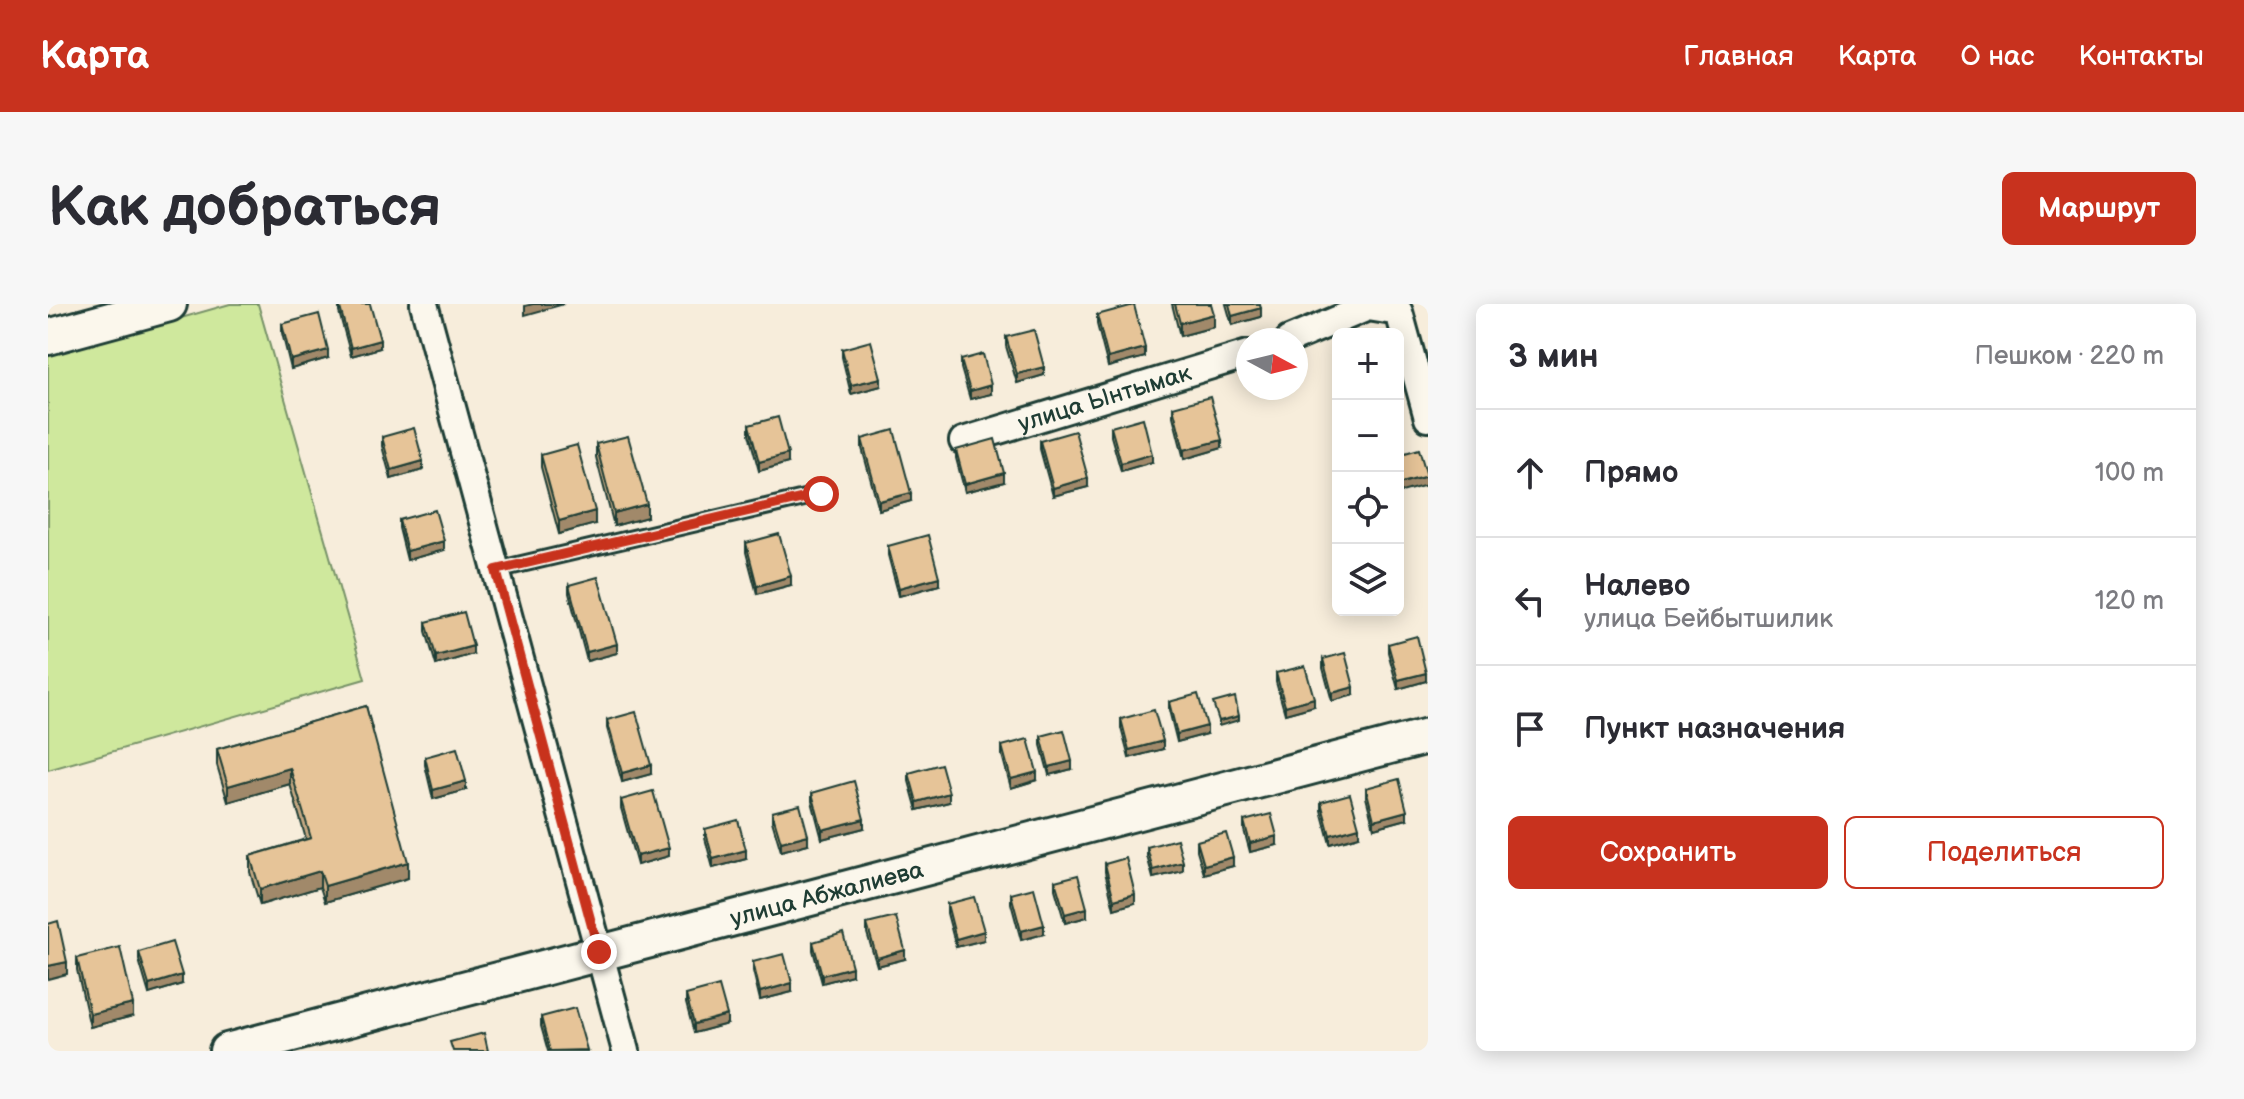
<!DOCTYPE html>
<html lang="ru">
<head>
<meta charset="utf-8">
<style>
	:root { --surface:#fff; --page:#f7f7f7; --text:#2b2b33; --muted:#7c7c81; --line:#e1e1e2; --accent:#c8321e }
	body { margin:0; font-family:"Balsamiq Sans",sans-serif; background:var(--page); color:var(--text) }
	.controls { position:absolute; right:24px; top:24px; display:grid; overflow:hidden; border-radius:12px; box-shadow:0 4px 20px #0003 }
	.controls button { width:72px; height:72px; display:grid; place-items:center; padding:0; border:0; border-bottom:2px solid var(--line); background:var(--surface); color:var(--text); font:40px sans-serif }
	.compass { position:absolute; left:1188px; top:24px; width:72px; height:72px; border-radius:50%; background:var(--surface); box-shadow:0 4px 20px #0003; rotate:97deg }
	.stop { position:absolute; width:24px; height:24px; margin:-18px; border:6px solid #c8321e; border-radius:50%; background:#fff }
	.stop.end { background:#c8321e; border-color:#fff; box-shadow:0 2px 8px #0008 }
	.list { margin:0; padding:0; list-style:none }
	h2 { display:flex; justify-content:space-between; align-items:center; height:104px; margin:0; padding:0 32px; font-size:34px }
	h2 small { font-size:26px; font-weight:400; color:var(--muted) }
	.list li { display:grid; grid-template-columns:52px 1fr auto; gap:24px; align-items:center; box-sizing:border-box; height:128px; padding:0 32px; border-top:2px solid var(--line) }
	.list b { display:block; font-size:30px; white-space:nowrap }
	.list p { margin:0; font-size:26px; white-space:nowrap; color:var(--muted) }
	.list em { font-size:26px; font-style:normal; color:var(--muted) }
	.actions { display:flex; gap:16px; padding:24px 32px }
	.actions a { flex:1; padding:18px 0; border:2px solid var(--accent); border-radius:12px; text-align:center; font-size:28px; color:var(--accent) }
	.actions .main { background:var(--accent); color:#fff }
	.icon { flex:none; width:44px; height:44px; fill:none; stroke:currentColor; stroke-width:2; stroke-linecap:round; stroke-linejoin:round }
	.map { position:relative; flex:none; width:1380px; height:747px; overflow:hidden; border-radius:12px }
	header { display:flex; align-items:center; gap:48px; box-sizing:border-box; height:112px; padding:0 40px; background:var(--accent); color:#fff }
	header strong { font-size:38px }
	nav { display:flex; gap:44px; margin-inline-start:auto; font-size:28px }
	.intro { display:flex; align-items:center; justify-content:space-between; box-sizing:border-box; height:192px; padding:0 48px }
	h1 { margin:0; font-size:56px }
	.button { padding:20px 36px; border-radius:12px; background:var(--accent); color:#fff; font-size:28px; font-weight:700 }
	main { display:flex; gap:48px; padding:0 48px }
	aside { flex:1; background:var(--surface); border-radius:12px; box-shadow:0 4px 20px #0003 }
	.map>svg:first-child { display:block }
	.green { fill:#cfe89d; stroke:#779268; stroke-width:2 }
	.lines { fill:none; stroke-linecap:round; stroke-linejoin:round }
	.service-casing { stroke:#1f3d34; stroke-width:20 }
	.minor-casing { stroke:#1f3d34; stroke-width:32 }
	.tertiary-casing { stroke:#1f3d34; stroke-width:40 }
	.service { stroke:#fbf7ec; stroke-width:14 }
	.minor { stroke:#fbf7ec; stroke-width:26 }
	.tertiary { stroke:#fbf7ec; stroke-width:34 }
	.wall { fill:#c6a983; stroke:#1f3d34; stroke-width:2 }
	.shaded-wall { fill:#a1896a; stroke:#1f3d34; stroke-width:2 }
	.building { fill:#e6c498; stroke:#1f3d34; stroke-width:2 }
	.route { stroke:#c8321e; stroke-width:10 }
	.labels { text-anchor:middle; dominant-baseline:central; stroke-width:7; stroke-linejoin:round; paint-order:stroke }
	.street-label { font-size:24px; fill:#1f3d34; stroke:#fbf7ec }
</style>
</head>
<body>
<header>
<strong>Карта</strong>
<nav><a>Главная</a><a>Карта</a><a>О нас</a><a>Контакты</a></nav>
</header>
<div class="intro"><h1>Как добраться</h1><a class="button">Маршрут</a></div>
<main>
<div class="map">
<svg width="1380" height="747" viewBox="0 0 1380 747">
	<rect width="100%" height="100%" fill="#f7eddb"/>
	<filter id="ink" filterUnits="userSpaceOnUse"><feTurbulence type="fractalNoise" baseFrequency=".0125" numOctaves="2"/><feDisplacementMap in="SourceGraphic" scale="16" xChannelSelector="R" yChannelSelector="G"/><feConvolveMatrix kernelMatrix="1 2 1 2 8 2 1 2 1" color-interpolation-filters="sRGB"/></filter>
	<g filter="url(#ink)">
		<path class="green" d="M 182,0 L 210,0 L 317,375 L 0,466 L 0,52 Z"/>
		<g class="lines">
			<defs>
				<path id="service" d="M 448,266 L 773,190"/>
				<g id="minor">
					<path d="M 376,0 L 578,747"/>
					<path d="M 1241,36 L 1320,3 L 1351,8 L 1380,114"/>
					<path id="s1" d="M 915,137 L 1200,50"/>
				</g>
				<g id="tertiary">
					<path d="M 0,33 L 121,0"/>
					<path id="s2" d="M 179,747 L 1380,432"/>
				</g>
			</defs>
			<use href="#service" class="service-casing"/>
			<use href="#minor" class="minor-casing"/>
			<use href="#tertiary" class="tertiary-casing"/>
			<use href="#service" class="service"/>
			<use href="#minor" class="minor"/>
			<use href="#tertiary" class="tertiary"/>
		</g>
		<g class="wall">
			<path d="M 291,0 L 332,44 L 303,52 L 291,8 Z"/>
			<path d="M 1124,0 L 1163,0 L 1166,23 L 1132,32 Z"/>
			<path d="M 1178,0 L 1212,0 L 1213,13 L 1184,21 Z"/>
			<path d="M 1049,11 L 1097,53 L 1060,63 L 1049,20 Z"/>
			<path d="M 234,20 L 280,54 L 243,65 L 234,29 Z"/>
			<path d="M 958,33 L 996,71 L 969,79 L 958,42 Z"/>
			<path d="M 794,45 L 833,82 L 803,90 L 794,53 Z"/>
			<path d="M 913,56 L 943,90 L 922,95 L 913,64 Z"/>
			<path d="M 1125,103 L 1174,144 L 1136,155 L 1125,112 Z"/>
			<path d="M 701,121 L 740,159 L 711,167 L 701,130 Z"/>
			<path d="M 1063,123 L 1104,158 L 1073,167 L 1063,132 Z"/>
			<path d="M 334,133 L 375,166 L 343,175 L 334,142 Z"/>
			<path d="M 814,135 L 863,197 L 831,206 L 814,144 Z"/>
			<path d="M 992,137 L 1040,183 L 1005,192 L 992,145 Z"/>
			<path d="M 548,140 L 599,213 L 566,222 L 548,153 Z"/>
			<path d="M 908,146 L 956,178 L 917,188 L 908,154 Z"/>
			<path d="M 493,151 L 547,220 L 511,230 L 493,163 Z"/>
			<path d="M 351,216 L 396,246 L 359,256 L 351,224 Z"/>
			<path d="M 698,239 L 743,281 L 709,290 L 698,248 Z"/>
			<path d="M 840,242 L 891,281 L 851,292 L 840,251 Z"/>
			<path d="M 521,281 L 569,349 L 539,357 L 521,289 Z"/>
			<path d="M 378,318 L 425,350 L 388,361 L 378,327 Z"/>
			<path d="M 1340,340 L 1378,377 L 1350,385 L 1340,348 Z"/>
			<path d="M 1275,355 L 1306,391 L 1284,397 L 1275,364 Z"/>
			<path d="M 1228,369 L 1266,402 L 1237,410 L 1228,378 Z"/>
			<path d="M 1121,398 L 1159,430 L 1129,438 L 1121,406 Z"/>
			<path d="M 318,402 L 360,574 L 277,598 L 272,583 L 212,601 L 202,568 L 202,552 L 258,535 L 242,480 L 180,498 L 169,461 L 169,445 Z"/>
			<path d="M 1073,415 L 1115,445 L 1081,454 L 1073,424 Z"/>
			<path d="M 559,416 L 603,470 L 574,478 L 559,424 Z"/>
			<path d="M 993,432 L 1024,465 L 1001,471 L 993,441 Z"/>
			<path d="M 954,442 L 989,476 L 963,484 L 954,451 Z"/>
			<path d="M 377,453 L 418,486 L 385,495 L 377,461 Z"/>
			<path d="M 861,469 L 901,498 L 869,506 L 861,477 Z"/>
			<path d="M 1318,484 L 1359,515 L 1326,524 L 1318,493 Z"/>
			<path d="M 764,489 L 816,524 L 774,535 L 764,497 Z"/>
			<path d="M 573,496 L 621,552 L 589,561 L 573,504 Z"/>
			<path d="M 1273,498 L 1311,532 L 1282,540 L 1273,506 Z"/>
			<path d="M 724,508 L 760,540 L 733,547 L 724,517 Z"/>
			<path d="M 1196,517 L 1229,541 L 1202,548 L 1196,526 Z"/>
			<path d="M 657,525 L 698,555 L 665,564 L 657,534 Z"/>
			<path d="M 1149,537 L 1185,562 L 1156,570 L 1149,546 Z"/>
			<path d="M 1099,543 L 1135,567 L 1105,574 L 1099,552 Z"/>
			<path d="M 1057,560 L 1087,599 L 1066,605 L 1057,568 Z"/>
			<path d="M 1007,577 L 1039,613 L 1017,619 L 1007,585 Z"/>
			<path d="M 963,590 L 996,630 L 973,636 L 963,599 Z"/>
			<path d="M 899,600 L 936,636 L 908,643 L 899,609 Z"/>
			<path d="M 819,620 L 857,655 L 829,662 L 819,629 Z"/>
			<path d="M 765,638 L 804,671 L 774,679 L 765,646 Z"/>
			<path d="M 91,648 L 134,680 L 101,690 L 91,656 Z"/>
			<path d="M 29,654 L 85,712 L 42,723 L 29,666 Z"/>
			<path d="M 705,658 L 744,688 L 712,696 L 705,667 Z"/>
			<path d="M 638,691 L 679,720 L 646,729 L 638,699 Z"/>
			<path d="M 493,713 L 539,747 L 500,747 L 493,722 Z"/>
		</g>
		<g class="shaded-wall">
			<path d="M 485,0 L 516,0 L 477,11 L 477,2 Z"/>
			<path d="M 1213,4 L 1213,13 L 1184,21 L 1184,12 Z"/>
			<path d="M 1166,10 L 1166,23 L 1132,32 L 1132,19 Z"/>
			<path d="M 332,36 L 332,44 L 303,52 L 303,44 Z"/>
			<path d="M 1097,44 L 1097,53 L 1060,63 L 1060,54 Z"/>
			<path d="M 280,46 L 280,54 L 243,65 L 243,56 Z"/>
			<path d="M 996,63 L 996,71 L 969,79 L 969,70 Z"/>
			<path d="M 833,74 L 833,82 L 803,90 L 803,81 Z"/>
			<path d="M 943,81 L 943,90 L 922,95 L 922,87 Z"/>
			<path d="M 1174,136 L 1174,144 L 1136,155 L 1136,146 Z"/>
			<path d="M 740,150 L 740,159 L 711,167 L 711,158 Z"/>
			<path d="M 1104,150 L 1104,158 L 1073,167 L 1073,159 Z"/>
			<path d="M 375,157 L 375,166 L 343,175 L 343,166 Z"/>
			<path d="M 956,169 L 956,178 L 917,188 L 917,180 Z"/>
			<path d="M 1379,172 L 1379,181 L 1350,189 L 1350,180 Z"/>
			<path d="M 1040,174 L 1040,183 L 1005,192 L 1005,184 Z"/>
			<path d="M 863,189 L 863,197 L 831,206 L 831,197 Z"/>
			<path d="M 599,200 L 599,213 L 566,222 L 566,209 Z"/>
			<path d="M 547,207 L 547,220 L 511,230 L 511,217 Z"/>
			<path d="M 396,237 L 396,246 L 359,256 L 359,247 Z"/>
			<path d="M 743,272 L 743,281 L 709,290 L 709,282 Z"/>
			<path d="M 891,273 L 891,281 L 851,292 L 851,284 Z"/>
			<path d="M 569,340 L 569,349 L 539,357 L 539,348 Z"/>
			<path d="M 425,342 L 425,350 L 388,361 L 388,352 Z"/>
			<path d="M 1378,369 L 1378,377 L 1350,385 L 1350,376 Z"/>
			<path d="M 1306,383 L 1306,391 L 1284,397 L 1284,389 Z"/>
			<path d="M 1266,394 L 1266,402 L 1237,410 L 1237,402 Z"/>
			<path d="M 1191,412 L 1191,416 L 1171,422 L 1171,417 Z"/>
			<path d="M 1159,422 L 1159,430 L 1129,438 L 1129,430 Z"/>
			<path d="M 1115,437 L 1115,445 L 1081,454 L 1081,446 Z"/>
			<path d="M 1024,457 L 1024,465 L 1001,471 L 1001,463 Z"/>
			<path d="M 603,461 L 603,470 L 574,478 L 574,469 Z"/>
			<path d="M 242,464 L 242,480 L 180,498 L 180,482 Z"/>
			<path d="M 989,468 L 989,476 L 963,484 L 963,475 Z"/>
			<path d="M 418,477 L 418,486 L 385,495 L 385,486 Z"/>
			<path d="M 901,489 L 901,498 L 869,506 L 869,498 Z"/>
			<path d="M 1359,507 L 1359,515 L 1326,524 L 1326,516 Z"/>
			<path d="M 816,515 L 816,524 L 774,535 L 774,526 Z"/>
			<path d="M 1311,523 L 1311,532 L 1282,540 L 1282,531 Z"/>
			<path d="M 760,531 L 760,540 L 733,547 L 733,538 Z"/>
			<path d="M 1229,532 L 1229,541 L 1202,548 L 1202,539 Z"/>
			<path d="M 621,544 L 621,552 L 589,561 L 589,552 Z"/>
			<path d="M 698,546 L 698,555 L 665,564 L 665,555 Z"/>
			<path d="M 1185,553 L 1185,562 L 1156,570 L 1156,561 Z"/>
			<path d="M 360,558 L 360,574 L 277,598 L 277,582 Z"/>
			<path d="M 1135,558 L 1135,567 L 1105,574 L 1105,566 Z"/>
			<path d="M 272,567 L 272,583 L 212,601 L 212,585 Z"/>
			<path d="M 1087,590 L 1087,599 L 1066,605 L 1066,596 Z"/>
			<path d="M 1039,604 L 1039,613 L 1017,619 L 1017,610 Z"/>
			<path d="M 996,621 L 996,630 L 973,636 L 973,627 Z"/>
			<path d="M 936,627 L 936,636 L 908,643 L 908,635 Z"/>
			<path d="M 857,646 L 857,655 L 829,662 L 829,654 Z"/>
			<path d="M 19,658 L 19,670 L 0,675 L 0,662 Z"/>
			<path d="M 804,663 L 804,671 L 774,679 L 774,671 Z"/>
			<path d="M 134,671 L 134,680 L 101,690 L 101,681 Z"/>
			<path d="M 744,679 L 744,688 L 712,696 L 712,688 Z"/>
			<path d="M 85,700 L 85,712 L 42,723 L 42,710 Z"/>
			<path d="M 679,711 L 679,720 L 646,729 L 646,720 Z"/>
		</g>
		<g class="building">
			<path d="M 291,0 L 322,0 L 332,36 L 303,44 Z"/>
			<path d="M 1127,0 L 1163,0 L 1166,10 L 1132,19 Z"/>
			<path d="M 1181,0 L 1212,0 L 1213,4 L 1184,12 Z"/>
			<path d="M 1086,1 L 1097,44 L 1060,54 L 1049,11 Z"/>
			<path d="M 271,10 L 280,46 L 243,56 L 234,20 Z"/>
			<path d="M 986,26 L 996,63 L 969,70 L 958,33 Z"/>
			<path d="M 823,37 L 833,74 L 803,81 L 794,45 Z"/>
			<path d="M 935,50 L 943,81 L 922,87 L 913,56 Z"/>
			<path d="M 1162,93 L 1174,136 L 1136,146 L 1125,103 Z"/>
			<path d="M 730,113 L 740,150 L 711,158 L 701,121 Z"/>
			<path d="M 1095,114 L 1104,150 L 1073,159 L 1063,123 Z"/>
			<path d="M 366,124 L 375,157 L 343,166 L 334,133 Z"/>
			<path d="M 846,126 L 863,189 L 831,197 L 814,135 Z"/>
			<path d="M 1027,127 L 1040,174 L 1005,184 L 992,137 Z"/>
			<path d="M 580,132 L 599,200 L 566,209 L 548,140 Z"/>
			<path d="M 947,135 L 956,169 L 917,180 L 908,146 Z"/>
			<path d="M 529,141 L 547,207 L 511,217 L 493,151 Z"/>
			<path d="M 1371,145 L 1379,172 L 1350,180 L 1350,151 Z"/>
			<path d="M 387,206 L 396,237 L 359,247 L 351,216 Z"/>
			<path d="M 731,230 L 743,272 L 709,282 L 698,239 Z"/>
			<path d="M 880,231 L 891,273 L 851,284 L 840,242 Z"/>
			<path d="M 550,273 L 569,340 L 539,348 L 521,281 Z"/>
			<path d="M 416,308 L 425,342 L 388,352 L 378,318 Z"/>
			<path d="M 1369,332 L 1378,369 L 1350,376 L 1340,340 Z"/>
			<path d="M 1297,349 L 1306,383 L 1284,389 L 1275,355 Z"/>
			<path d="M 1257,362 L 1266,394 L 1237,402 L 1228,369 Z"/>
			<path d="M 1150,390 L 1159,422 L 1129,430 L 1121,398 Z"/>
			<path d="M 1187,393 L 1191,412 L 1171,417 L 1165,399 Z"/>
			<path d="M 318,402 L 360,558 L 277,582 L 272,567 L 212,585 L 202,552 L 263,534 L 242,464 L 180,482 L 169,445 Z"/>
			<path d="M 1106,406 L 1115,437 L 1081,446 L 1073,415 Z"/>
			<path d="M 588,408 L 603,461 L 574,469 L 559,416 Z"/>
			<path d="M 1016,426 L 1024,457 L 1001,463 L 993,432 Z"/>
			<path d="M 980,435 L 989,468 L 963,475 L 954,442 Z"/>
			<path d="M 409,444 L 418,477 L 385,486 L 377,453 Z"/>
			<path d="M 893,460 L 901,489 L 869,498 L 861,469 Z"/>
			<path d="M 1351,475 L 1359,507 L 1326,516 L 1318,484 Z"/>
			<path d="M 806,477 L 816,515 L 774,526 L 764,489 Z"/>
			<path d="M 605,487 L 621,544 L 589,552 L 573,496 Z"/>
			<path d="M 1302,490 L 1311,523 L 1282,531 L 1273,498 Z"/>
			<path d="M 752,501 L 760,531 L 733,538 L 724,508 Z"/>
			<path d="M 1223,510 L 1229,532 L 1202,539 L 1196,517 Z"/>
			<path d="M 690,516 L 698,546 L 665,555 L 657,525 Z"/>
			<path d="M 1178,529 L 1185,553 L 1156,561 L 1149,537 Z"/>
			<path d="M 1129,535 L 1135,558 L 1105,566 L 1099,543 Z"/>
			<path d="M 1078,554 L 1087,590 L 1066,596 L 1057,560 Z"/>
			<path d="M 1030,571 L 1039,604 L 1017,610 L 1007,577 Z"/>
			<path d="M 986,584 L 996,621 L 973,627 L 963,590 Z"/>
			<path d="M 926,593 L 936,627 L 908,635 L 899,600 Z"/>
			<path d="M 848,613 L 857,646 L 829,654 L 819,620 Z"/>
			<path d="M 10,617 L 19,658 L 0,662 L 0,620 Z"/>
			<path d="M 795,629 L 804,663 L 774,671 L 765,638 Z"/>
			<path d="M 124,638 L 134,671 L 101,681 L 91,648 Z"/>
			<path d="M 72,643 L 85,700 L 42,710 L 29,654 Z"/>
			<path d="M 736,650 L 744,679 L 712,688 L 705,658 Z"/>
			<path d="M 671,682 L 679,711 L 646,720 L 638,691 Z"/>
			<path d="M 527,704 L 539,746 L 502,747 L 493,713 Z"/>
			<path d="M 436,729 L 440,747 L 405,747 L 402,738 Z"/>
		</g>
	</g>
	<g class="lines" filter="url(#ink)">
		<path class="route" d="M 551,648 L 448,266 L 773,190"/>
	</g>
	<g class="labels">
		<g class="street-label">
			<text stroke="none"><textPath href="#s1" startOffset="148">улица Ынтымак</textPath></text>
			<text stroke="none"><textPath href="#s2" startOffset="620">улица Абжалиева</textPath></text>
		</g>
	</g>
</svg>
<div class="controls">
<button>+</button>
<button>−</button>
<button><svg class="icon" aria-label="locate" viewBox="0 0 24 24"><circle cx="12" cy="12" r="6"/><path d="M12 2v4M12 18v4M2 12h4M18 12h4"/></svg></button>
<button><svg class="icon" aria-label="layers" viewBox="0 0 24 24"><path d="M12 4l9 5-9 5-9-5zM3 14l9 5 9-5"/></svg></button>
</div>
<svg class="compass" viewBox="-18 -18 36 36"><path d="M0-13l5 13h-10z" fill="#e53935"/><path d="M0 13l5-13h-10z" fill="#7c7c81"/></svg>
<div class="stop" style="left:773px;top:190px"></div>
<div class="stop end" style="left:551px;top:648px"></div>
</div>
<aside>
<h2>3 мин<small>Пешком · 220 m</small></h2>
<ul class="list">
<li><svg class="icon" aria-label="ahead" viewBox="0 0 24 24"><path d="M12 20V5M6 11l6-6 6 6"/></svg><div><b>Прямо</b></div><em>100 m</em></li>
<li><svg class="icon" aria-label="left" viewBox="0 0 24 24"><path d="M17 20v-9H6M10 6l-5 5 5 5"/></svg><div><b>Налево</b><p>улица Бейбытшилик</p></div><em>120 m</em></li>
<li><svg class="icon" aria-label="arrive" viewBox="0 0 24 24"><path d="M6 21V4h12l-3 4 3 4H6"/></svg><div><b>Пункт назначения</b></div></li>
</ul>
<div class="actions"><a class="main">Сохранить</a><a>Поделиться</a></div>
</aside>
</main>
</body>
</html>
